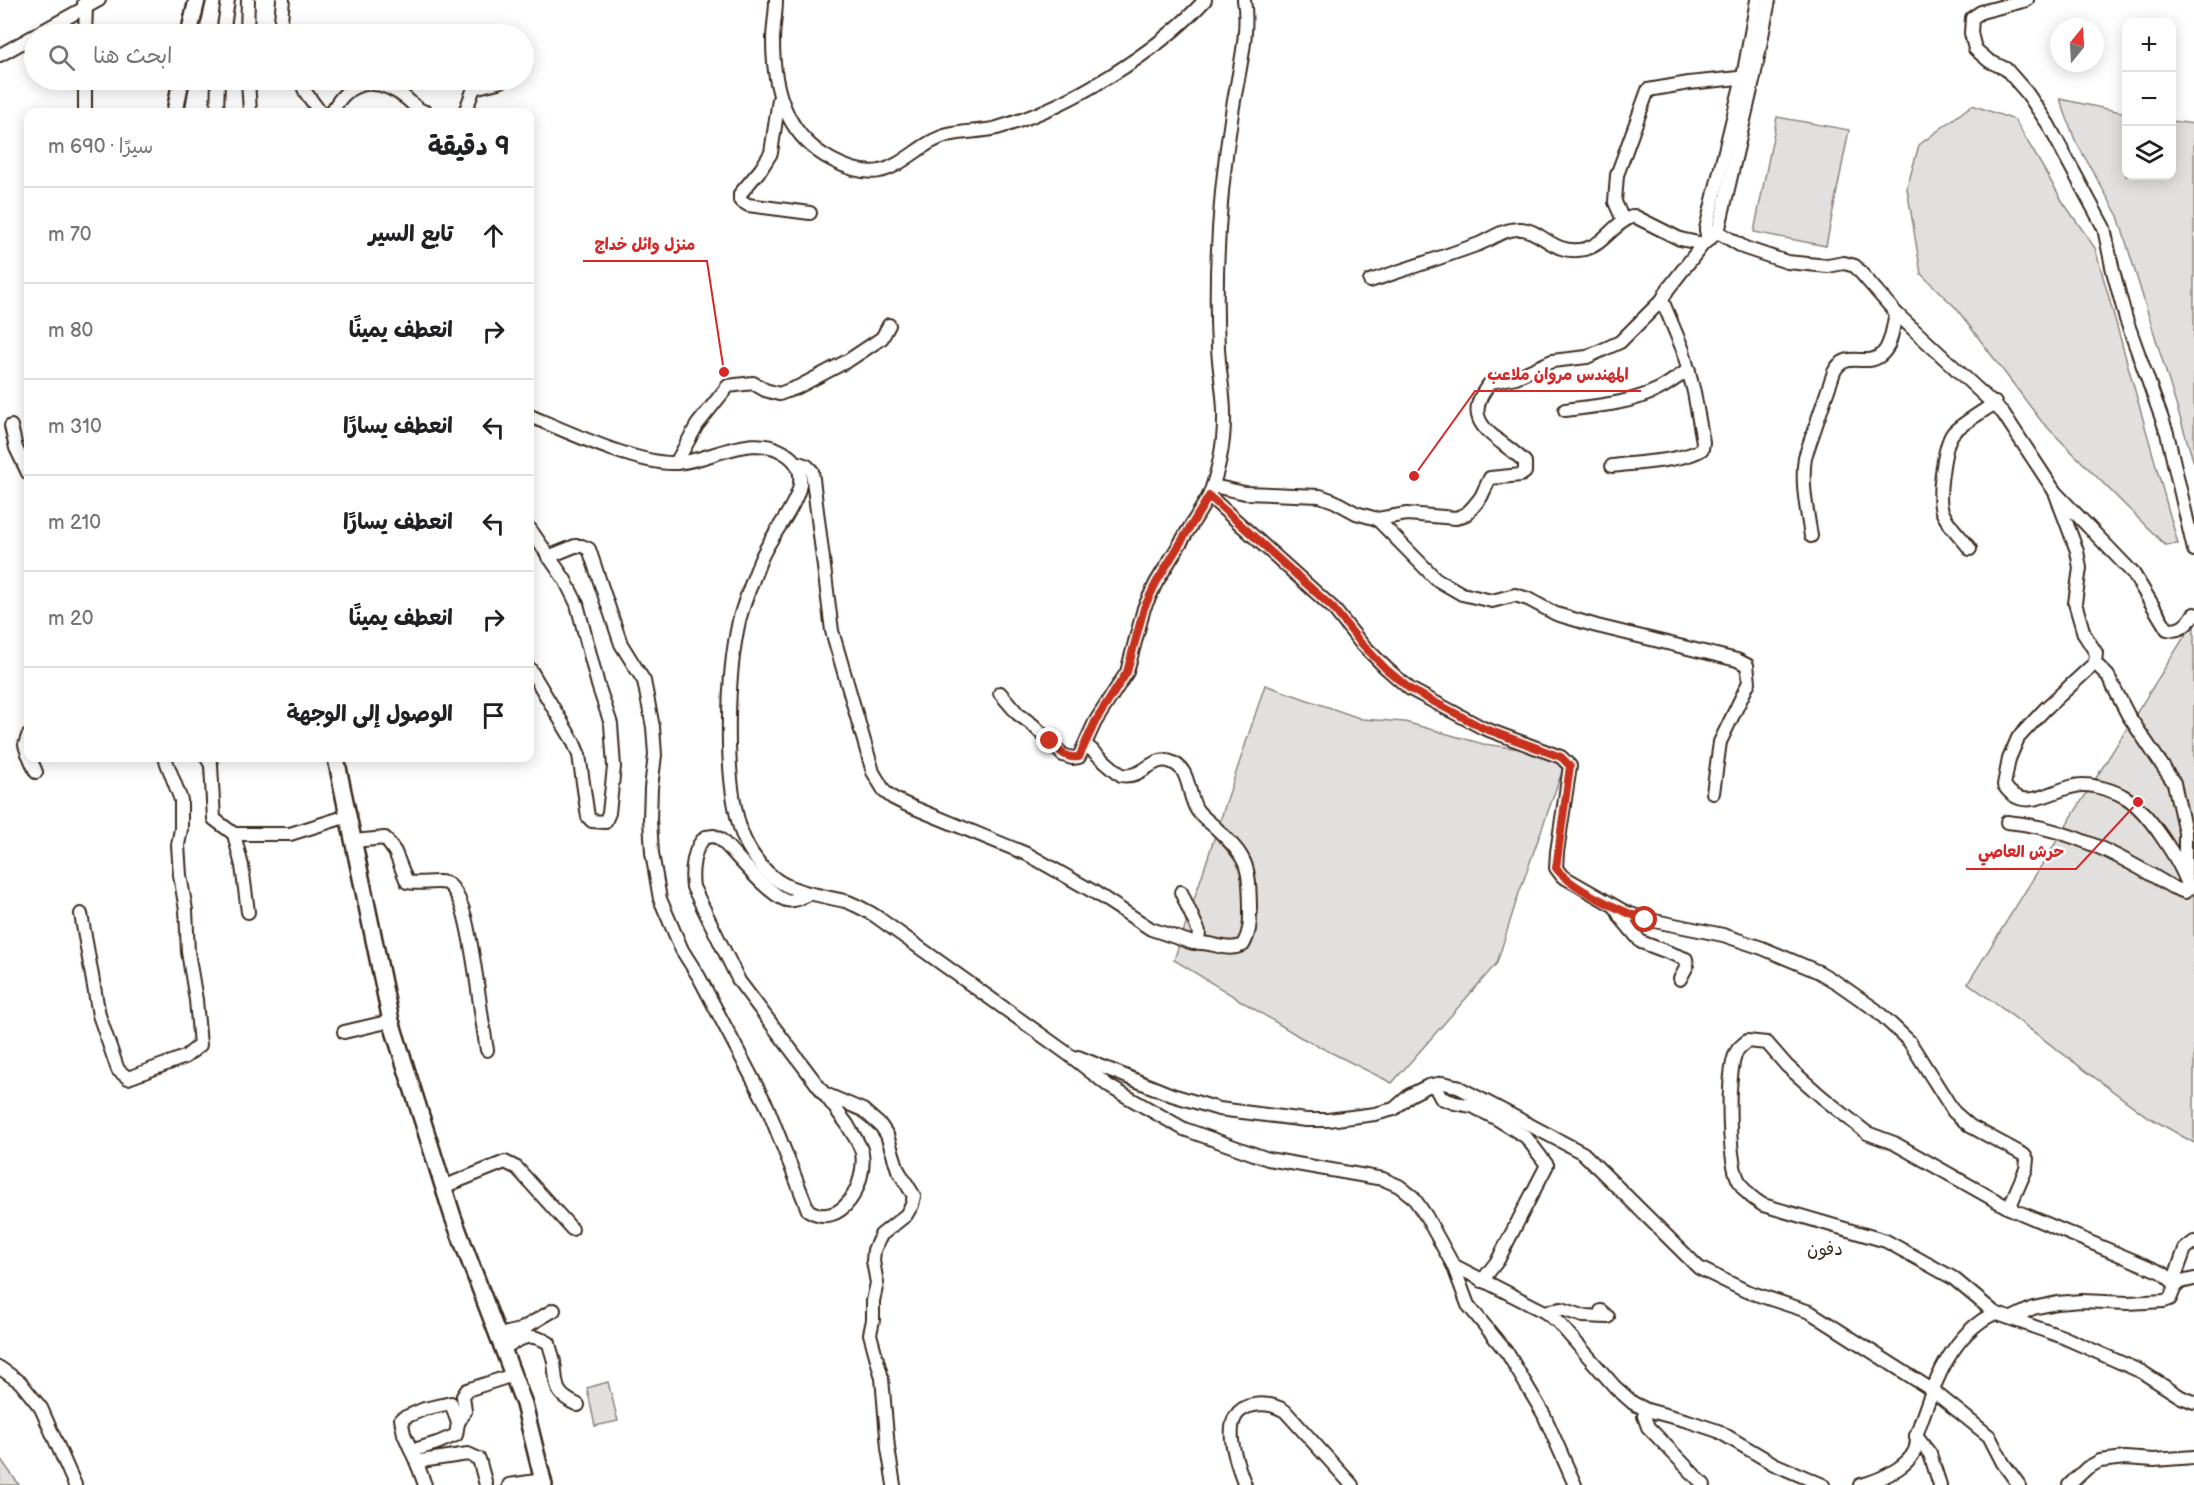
<!DOCTYPE html>
<html lang="ar">
<head>
<meta charset="utf-8">
<style>
	:root { --surface:#fff; --page:#f2f2f2; --text:#202124; --muted:#757577; --line:#e0e0e0 }
	body { margin:0; font-family:"Balsamiq Sans","Playpen Sans Arabic",sans-serif; background:var(--page); color:var(--text); direction:rtl }
	.controls { position:absolute; right:18px; top:18px; display:grid; overflow:hidden; border-radius:12px; box-shadow:0 3px 15px #0003 }
	.controls button { width:54px; height:54px; display:grid; place-items:center; padding:0; border:0; border-bottom:2px solid var(--line); background:var(--surface); color:var(--text); font:30px sans-serif }
	.compass { position:absolute; left:2050px; top:18px; width:54px; height:54px; border-radius:50%; background:var(--surface); box-shadow:0 3px 15px #0003; rotate:18deg }
	.stop { position:absolute; width:18px; height:18px; margin:-14px; border:4px solid #c8321e; border-radius:50%; background:#fff }
	.stop.end { background:#c8321e; border-color:#fff; box-shadow:0 2px 6px #0008 }
	.list { margin:0; padding:0; list-style:none }
	h2 { display:flex; justify-content:space-between; align-items:center; height:78px; margin:0; padding:0 24px; font-size:26px }
	h2 small { font-size:20px; font-weight:400; color:var(--muted) }
	.list li { display:grid; grid-template-columns:39px 1fr auto; gap:18px; align-items:center; box-sizing:border-box; height:96px; padding:0 24px; border-top:2px solid var(--line) }
	.list b { display:block; font-size:22px; white-space:nowrap }
	.list em { font-size:20px; font-style:normal; color:var(--muted) }
	.icon { flex:none; width:33px; height:33px; fill:none; stroke:currentColor; stroke-width:2; stroke-linecap:round; stroke-linejoin:round }
	.map { position:relative; flex:none; width:2194px; height:1485px; overflow:hidden; direction:ltr }
	.search { position:absolute; background:var(--surface); box-shadow:0 3px 15px #0003; left:24px; top:24px; width:510px; height:66px; display:flex; align-items:center; gap:15px; box-sizing:border-box; padding:0 21px; border-radius:33px; color:var(--muted); font-size:22px }
	.panel { position:absolute; background:var(--surface); box-shadow:0 3px 15px #0003; left:24px; top:108px; width:510px; height:654px; border-radius:12px; direction:rtl }
	.map>svg:first-child { display:block }
	.green { fill:#e2e0de; stroke:#8e857e; stroke-width:1.5 }
	.lines { fill:none; stroke-linecap:round; stroke-linejoin:round }
	.minor-casing { stroke:#3b2a1e; stroke-width:16 }
	.major-casing { stroke:#3b2a1e; stroke-width:20 }
	.minor { stroke:#fff; stroke-width:12 }
	.major { stroke:#fff; stroke-width:15 }
	.route { stroke:#c8321e; stroke-width:8 }
	.labels { text-anchor:middle; dominant-baseline:central; stroke-width:5; stroke-linejoin:round; paint-order:stroke }
	.quarter-label { font-size:18px; fill:#3b2a1e; stroke:#fff }
	.leader { fill:none; stroke:#d62828; stroke-width:2 }
	.callout-dot { fill:#d62828; stroke:#fff; stroke-width:2 }
	.callout-label { font-size:16px; text-anchor:middle; font-weight:bold; fill:#d62828; stroke:#fff; stroke-width:5; stroke-linejoin:round; paint-order:stroke }
</style>
</head>
<body>
<div class="map">
<svg width="2194" height="1485" viewBox="0 0 2194 1485">
	<rect width="100%" height="100%" fill="#fff"/>
	<filter id="ink" filterUnits="userSpaceOnUse"><feTurbulence type="fractalNoise" baseFrequency=".0167" numOctaves="2"/><feDisplacementMap in="SourceGraphic" scale="12" xChannelSelector="R" yChannelSelector="G"/><feConvolveMatrix kernelMatrix="1 2 1 2 8 2 1 2 1" color-interpolation-filters="sRGB"/></filter>
	<g filter="url(#ink)">
		<g class="green">
			<path d="M 2060,99 L 2126,113 L 2126,176 L 2172,176 L 2172,121 L 2194,124 L 2194,463 L 2118,216 L 2075,140 Z"/>
			<path d="M 1972,105 L 2015,120 L 2063,202 L 2095,248 L 2178,544 L 2165,545 L 2042,422 L 1956,308 L 1921,274 L 1907,188 L 1919,145 Z"/>
			<path d="M 1777,117 L 1849,130 L 1826,246 L 1754,232 Z"/>
			<path d="M 2194,621 L 2194,1143 L 2145,1115 L 1968,983 Z"/>
			<path d="M 1265,685 L 1362,719 L 1405,722 L 1483,744 L 1568,755 L 1517,899 L 1497,963 L 1392,1083 L 1300,1037 L 1174,960 Z"/>
			<path d="M 608,1382 L 618,1421 L 595,1426 L 587,1388 Z"/>
			<path d="M 0,1458 L 19,1485 L 0,1485 Z"/>
		</g>
		<g class="lines">
			<defs>
				<g id="minor">
					<path d="M 776,0 C 776,14 773,27 773,41 C 773,90 786,136 832,160 C 845,167 864,174 880,171 C 905,165 923,141 948,135 C 964,131 981,132 997,128 C 1067,108 1156,54 1205,0"/>
					<path d="M 2027,0 L 1981,12 L 1972,18 L 1971,33 L 1975,49 L 1989,61 L 2006,69 L 2027,93 L 2048,124 L 2104,228 L 2113,271 L 2126,319 L 2167,433 L 2194,550"/>
					<path d="M 84,3 L 86,7 L 85,34"/>
					<path d="M 37,34 L 99,0"/>
					<path d="M 223,34 L 228,0"/>
					<path d="M 247,34 L 248,0"/>
					<path d="M 283,34 L 281,20 L 283,0"/>
					<path d="M 0,55 L 34,36"/>
					<path d="M 248,80 L 250,112"/>
					<path d="M 300,80 L 306,93 L 320,112"/>
					<path d="M 779,99 L 771,153 L 761,169 L 740,194 L 740,200 L 748,205 L 810,213"/>
					<path d="M 85,112 L 85,80"/>
					<path d="M 217,112 L 218,80"/>
					<path d="M 332,112 C 349,78 378,76 407,99 C 414,105 417,110 426,112"/>
					<path d="M 465,112 L 474,88 L 502,81"/>
					<path d="M 1623,220 L 1615,202 L 1617,175 L 1648,90 L 1689,83 L 1748,77"/>
					<path d="M 1706,229 L 1718,232 L 1745,248 L 1787,262 L 1828,266 L 1844,263 L 1855,266 L 1896,313 L 2003,413 L 2055,492 L 2133,573 L 2167,629 C 2180,632 2187,625 2194,614"/>
					<path d="M 1707,236 L 1706,229 L 1743,77 L 1757,0"/>
					<path d="M 1370,281 C 1406,269 1443,257 1479,244 C 1493,238 1505,228 1521,229 C 1542,230 1553,256 1585,249 C 1605,244 1614,222 1634,216 L 1680,239 L 1703,244"/>
					<path d="M 1565,410 C 1595,406 1628,404 1657,390 C 1668,385 1678,376 1689,370"/>
					<path d="M 530,416 C 566,431 638,465 676,463 C 712,461 756,428 790,457 C 800,465 802,477 799,489 C 791,515 770,536 760,561 C 753,580 744,601 739,621 C 727,675 724,771 739,824 C 744,844 757,864 773,877 C 790,892 824,896 845,901 C 855,904 865,910 874,915 L 1068,1054 L 1110,1087 L 1184,1129 L 1268,1159 L 1383,1179 L 1399,1186 L 1413,1197 L 1426,1216 L 1453,1265 L 1468,1305 L 1508,1354 L 1544,1415 L 1575,1485"/>
					<path d="M 11,426 L 16,448 L 28,473"/>
					<path d="M 796,462 L 807,466 L 812,471 L 832,631 L 873,772 L 885,792 L 893,798 L 905,804 L 1029,855 L 1094,892 L 1151,929 L 1193,943 C 1211,940 1224,953 1243,945 C 1251,931 1250,921 1250,905 C 1249,864 1247,858 1217,829 C 1211,823 1202,817 1197,810 C 1186,793 1192,767 1168,761 C 1151,757 1143,779 1121,775 L 1086,745"/>
					<path d="M 676,463 L 697,425 L 728,386 L 753,383 L 765,390 L 779,394 L 798,387 L 849,360 L 882,338 L 889,325"/>
					<path d="M 1612,466 C 1634,463 1685,461 1702,449 L 1703,442 L 1694,392 L 1683,350 L 1662,300"/>
					<path d="M 1213,486 L 1245,493 L 1320,496 L 1334,501 L 1356,513 L 1377,519 L 1407,514 L 1456,518 L 1466,514 L 1473,507 L 1481,497 L 1490,478 L 1521,475 L 1525,472 L 1525,462 C 1499,436 1455,424 1491,382 L 1516,377 L 1552,361 L 1587,357 L 1620,342 L 1662,300 L 1668,289 L 1703,244 L 1718,232 L 1754,77 L 1769,0"/>
					<path d="M 1209,496 L 1333,608 L 1360,642 L 1386,668 L 1410,689 L 1483,728 L 1561,757 L 1570,766 L 1557,852 L 1556,868 L 1562,876 L 1625,912 L 1645,919 L 1723,935 L 1762,948 L 1819,972 L 1839,984 L 1876,1010 L 1909,1041 L 1954,1112 L 1970,1126 L 2024,1155 L 2027,1159 L 2026,1169 L 2009,1208"/>
					<path d="M 1377,519 L 1436,579 L 1462,594 L 1492,601 L 1515,595 L 1528,599 L 1556,614 L 1597,626 L 1737,660 L 1747,665 L 1749,682 L 1720,742 L 1713,793"/>
					<path d="M 530,529 L 565,580 L 577,604 L 598,685 L 611,724 L 614,767 L 609,813 L 605,822 L 592,821 L 588,817 L 579,755 L 573,741 L 530,669"/>
					<path d="M 1811,536 C 1807,510 1801,484 1805,457 L 1834,372 C 1846,348 1868,370 1883,353 C 1892,344 1893,325 1896,313"/>
					<path d="M 1970,549 C 1962,537 1947,525 1942,511 C 1937,498 1944,444 1953,433 C 1958,426 1985,410 1995,403"/>
					<path d="M 548,557 L 575,546 L 582,546 L 589,549 L 621,644 L 644,681 L 653,727 L 655,755 L 651,788 L 650,819 L 652,853 L 660,899 L 682,950 L 699,977 L 767,1106 L 808,1210 C 842,1231 867,1183 862,1153 C 860,1143 852,1134 847,1124 L 739,981 L 693,887 C 691,872 693,846 706,837 L 714,836 L 720,839 C 736,854 767,894 786,900 C 794,902 802,897 808,894"/>
					<path d="M 2095,663 L 2108,676 L 2128,715 L 2174,783 L 2185,832 L 2185,874"/>
					<path d="M 1000,693 L 1018,714 L 1033,725 L 1063,755 L 1072,758 L 1079,757 L 1095,722 L 1127,672 L 1144,608 L 1156,583 L 1209,496 C 1218,472 1224,446 1224,420 C 1225,396 1219,372 1218,348 C 1214,270 1220,189 1232,113 C 1237,78 1250,34 1244,0"/>
					<path d="M 28,736 L 25,745 L 28,754"/>
					<path d="M 30,758 L 36,772"/>
					<path d="M 207,758 L 211,765 L 214,819 L 234,834 L 290,834 L 348,816"/>
					<path d="M 2007,822 C 2067,827 2121,856 2172,887 L 2185,892 L 2189,888 C 2182,864 2147,808 2123,796 C 2114,791 2095,785 2084,785 C 2057,784 2025,818 2004,785 L 2009,759 L 2018,738 L 2045,709 L 2095,663 L 2096,653 L 2084,634 L 2075,603 L 2080,568 L 2077,551 L 2055,492"/>
					<path d="M 234,834 L 242,866 L 248,912"/>
					<path d="M 354,841 L 385,838 L 395,852 L 407,882 C 419,885 440,879 448,884 C 456,889 463,908 465,917 C 476,960 479,1006 487,1050"/>
					<path d="M 1181,892 L 1199,932 L 1198,942"/>
					<path d="M 1616,908 L 1621,918 L 1641,942 L 1686,959 L 1687,966 L 1680,979"/>
					<path d="M 81,914 L 99,1015 L 118,1070 L 128,1078 L 185,1057 L 200,1045 L 196,1000 L 188,952 L 186,910 L 180,875 L 178,845 L 181,829 L 181,800 L 165,758"/>
					<path d="M 344,1032 L 391,1021"/>
					<path d="M 1078,1057 L 1172,1095 L 1219,1109 L 1306,1120 L 1328,1120 L 1375,1114 L 1394,1109 L 1410,1095 L 1428,1086 L 1443,1083 L 1456,1086 L 1583,1153 L 1699,1268 L 1746,1291 L 1810,1312 L 1932,1390 L 1989,1436 L 2003,1463 L 2019,1485"/>
					<path d="M 1434,1085 L 1441,1098 L 1455,1103 L 1472,1106 L 1497,1119 L 1526,1137 L 1547,1165 L 1498,1260 L 1482,1281"/>
					<path d="M 823,1093 L 863,1110 L 881,1126 L 887,1135 L 898,1170 L 914,1196 L 912,1205 L 906,1215 L 881,1235 L 874,1250 L 873,1261 L 877,1283 L 873,1301 L 873,1320 L 870,1334 L 882,1378 L 888,1448 L 894,1485"/>
					<path d="M 443,1187 L 505,1162 L 517,1168 L 572,1229"/>
					<path d="M 1453,1265 L 1545,1312 L 1558,1322 L 1615,1387 L 1633,1403 L 1647,1410 L 1688,1421 L 1718,1431 L 1774,1464 L 1823,1485"/>
					<path d="M 2173,1282 L 2185,1249 L 2194,1242"/>
					<path d="M 2175,1287 L 2181,1282 L 2194,1279"/>
					<path d="M 1545,1312 L 1562,1309 L 1583,1316 L 1608,1317 L 1601,1311"/>
					<path d="M 2012,1318 L 2033,1308 L 2057,1303 L 2082,1301 L 2128,1303 L 2164,1301 L 2170,1299 L 2175,1287 L 2173,1282 L 2163,1273 L 2009,1208 L 1894,1143 L 1867,1133 L 1822,1097 L 1787,1066 L 1767,1043 L 1747,1041 C 1744,1044 1739,1047 1737,1051 C 1726,1069 1728,1160 1738,1179 C 1744,1192 1752,1198 1763,1205 L 1886,1241 L 1953,1278 L 1995,1313 L 2063,1337 L 2142,1372 L 2181,1397 L 2194,1402"/>
					<path d="M 499,1335 L 520,1330 L 554,1310"/>
					<path d="M 504,1348 C 523,1337 528,1332 549,1343 C 550,1349 553,1356 554,1362 C 557,1385 553,1394 578,1405"/>
					<path d="M 0,1368 L 20,1382 L 41,1408 L 75,1485"/>
					<path d="M 1647,1410 L 1644,1416 L 1648,1427 L 1704,1485"/>
					<path d="M 458,1423 L 465,1411 L 463,1396 L 467,1390 L 513,1375"/>
					<path d="M 1916,1436 L 1930,1454 L 1940,1485"/>
					<path d="M 411,1451 L 437,1443 L 456,1435 L 458,1423 L 451,1403 L 424,1409 L 401,1419 L 404,1434 L 418,1466"/>
					<path d="M 425,1485 L 418,1466 L 421,1461 L 468,1454 L 479,1459 L 486,1485"/>
					<path d="M 509,1485 L 543,1480"/>
					<path d="M 1245,1485 C 1236,1462 1216,1411 1254,1405 C 1266,1403 1275,1405 1285,1411 L 1352,1485"/>
					<path d="M 1860,1485 C 1879,1481 1923,1462 1916,1436 C 1932,1390 1948,1335 1995,1313"/>
					<path d="M 2069,1485 L 2087,1468 L 2100,1461 L 2125,1458 L 2154,1460 L 2194,1457"/>
				</g>
				<g id="major">
					<path d="M 189,34 L 197,0"/>
					<path d="M 175,112 L 181,80"/>
					<path d="M 336,758 L 391,1021 L 453,1217 L 524,1404 L 544,1485"/>
				</g>
			</defs>
			<use href="#minor" class="minor-casing"/>
			<use href="#major" class="major-casing"/>
			<use href="#minor" class="minor"/>
			<use href="#major" class="major"/>
		</g>
	</g>
	<g class="lines" filter="url(#ink)">
		<path class="route" d="M 1050,741 C 1060,751 1065,759 1079,757 L 1095,722 L 1127,672 L 1144,608 L 1156,583 L 1209,496 L 1333,608 L 1360,642 L 1386,669 L 1410,689 L 1483,728 L 1561,757 L 1570,766 L 1556,868 C 1570,888 1622,911 1645,920"/>
	</g>
	<g class="labels">
		<g class="quarter-label">
			<text x="1825" y="1249">دفون</text>
		</g>
	</g>
	<path class="leader" d="M724 372L707 261H583M1414 476L1475 391H1641M2138 802L2076 869H1966"/>
	<g class="callout-dot">
		<circle cx="724" cy="372" r="6"/>
		<circle cx="1414" cy="476" r="6"/>
		<circle cx="2138" cy="802" r="6"/>
	</g>
	<g class="callout-label">
		<text x="645" y="250">منزل وائل خداج</text>
		<text x="1558" y="380">المهندس مروان ملاعب</text>
		<text x="2021" y="857">حرش العاصي</text>
	</g>
</svg>
<div class="controls">
<button>+</button>
<button>−</button>
<button><svg class="icon" aria-label="layers" viewBox="0 0 24 24"><path d="M12 4l9 5-9 5-9-5zM3 14l9 5 9-5"/></svg></button>
</div>
<svg class="compass" viewBox="-18 -18 36 36"><path d="M0-13l5 13h-10z" fill="#e53935"/><path d="M0 13l5-13h-10z" fill="#757577"/></svg>
<div class="stop" style="left:1645px;top:920px"></div>
<div class="stop end" style="left:1050px;top:741px"></div>
<div class="search"><svg class="icon" aria-label="search" viewBox="0 0 24 24"><circle cx="10" cy="10" r="6"/><path d="M15 15l6 6"/></svg>ابحث هنا</div>
<section class="panel">
<h2>9 دقيقة<small>سيرًا · 690 m</small></h2>
<ul class="list">
<li><svg class="icon" aria-label="ahead" viewBox="0 0 24 24"><path d="M12 20V5M6 11l6-6 6 6"/></svg><div><b>تابع السير</b></div><em>70 m</em></li>
<li><svg class="icon" aria-label="right" viewBox="0 0 24 24"><path d="M7 20v-9h11M14 6l5 5-5 5"/></svg><div><b>انعطف يمينًا</b></div><em>80 m</em></li>
<li><svg class="icon" aria-label="left" viewBox="0 0 24 24"><path d="M17 20v-9H6M10 6l-5 5 5 5"/></svg><div><b>انعطف يسارًا</b></div><em>310 m</em></li>
<li><svg class="icon" aria-label="left" viewBox="0 0 24 24"><path d="M17 20v-9H6M10 6l-5 5 5 5"/></svg><div><b>انعطف يسارًا</b></div><em>210 m</em></li>
<li><svg class="icon" aria-label="right" viewBox="0 0 24 24"><path d="M7 20v-9h11M14 6l5 5-5 5"/></svg><div><b>انعطف يمينًا</b></div><em>20 m</em></li>
<li><svg class="icon" aria-label="arrive" viewBox="0 0 24 24"><path d="M6 21V4h12l-3 4 3 4H6"/></svg><div><b>الوصول إلى الوجهة</b></div></li>
</ul>
</section>
</div>
</body>
</html>
